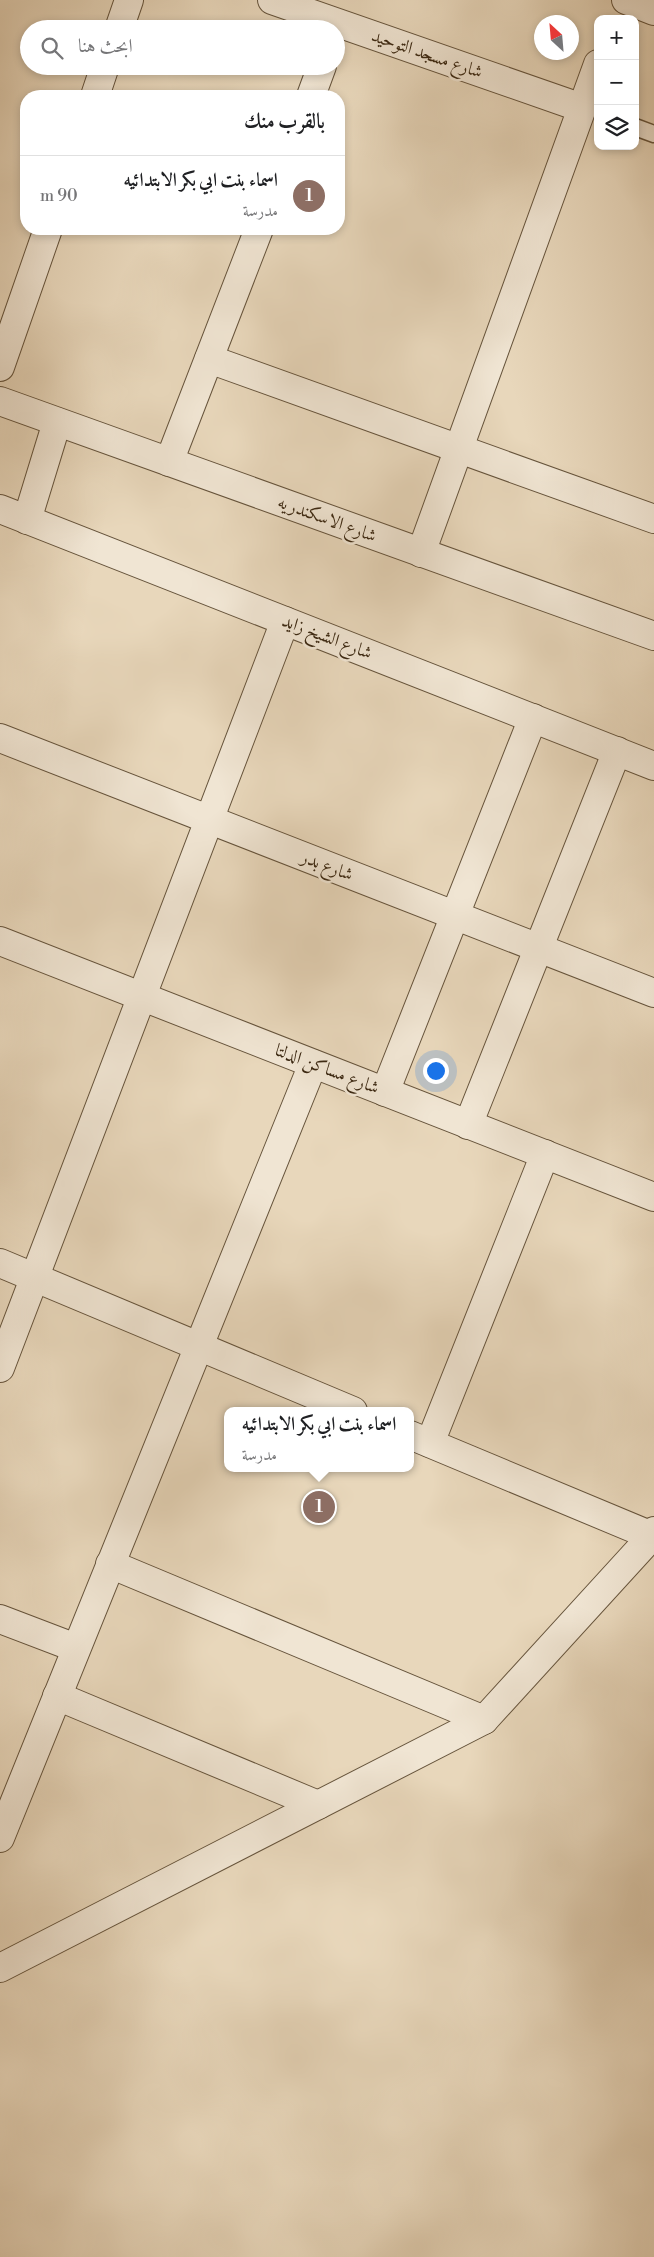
<!DOCTYPE html>
<html lang="ar">
<head>
<meta charset="utf-8">
<style>
	:root { --surface:#fff; --page:#f6f6f6; --text:#202124; --muted:#757577; --line:#e0e0e0; --accent:#8f2418 }
	body { margin:0; font-family:"Libre Bodoni",Amiri,serif; background:var(--page); color:var(--text); direction:rtl }
	.controls { position:absolute; right:15px; top:15px; display:grid; overflow:hidden; border-radius:10px; box-shadow:0 2px 8px #0003 }
	.controls button { width:45px; height:45px; display:grid; place-items:center; padding:0; border:0; border-bottom:1px solid var(--line); background:var(--surface); color:var(--text); font:25px sans-serif }
	.compass { position:absolute; left:534px; top:15px; width:45px; height:45px; border-radius:50%; background:var(--surface); box-shadow:0 2px 8px #0003; rotate:334deg }
	.you { position:absolute; left:435px; top:1070px; width:18px; height:18px; margin:-12px; border:4px solid #fff; border-radius:50%; background:#1a73e8; box-shadow:0 0 0 8px #1a73e833 }
	.badge { display:grid; place-items:center; width:32px; height:32px; border-radius:50%; background:var(--accent); color:#fff; font-size:16px; font-weight:700 }
	.pin { position:absolute; translate:-50% -50%; border:2px solid #fff; box-shadow:0 1px 5px #0006 }
	.popup { position:absolute; left:224px; top:1407px; width:190px; height:65px; box-sizing:border-box; display:grid; place-content:center; border-radius:10px; background:var(--surface); filter:drop-shadow(0 1px 4px #0005); font-size:16px; white-space:nowrap; color:var(--muted) }
	.popup b { font-size:19px; color:var(--text) }
	.popup::after { content:''; position:absolute; left:50%; top:100%; margin-left:-10px; border:10px solid transparent; border-top-color:var(--surface) }
	.list { margin:0; padding:0; list-style:none }
	h2 { display:flex; justify-content:space-between; align-items:center; height:65px; margin:0; padding:0 20px; font-size:21px }
	h2 small { font-size:16px; font-weight:400; color:var(--muted) }
	.list li { display:grid; grid-template-columns:32px 1fr auto; gap:15px; align-items:center; box-sizing:border-box; height:80px; padding:0 20px; border-top:1px solid var(--line) }
	.list b { display:block; font-size:19px; white-space:nowrap }
	.list p { margin:0; font-size:16px; white-space:nowrap; color:var(--muted) }
	.list em { font-size:16px; font-style:normal; color:var(--muted) }
	.icon { flex:none; width:28px; height:28px; fill:none; stroke:currentColor; stroke-width:2; stroke-linecap:round; stroke-linejoin:round }
	.map { position:relative; flex:none; width:654px; height:2257px; overflow:hidden; direction:ltr }
	.search { position:absolute; background:var(--surface); box-shadow:0 2px 8px #0003; left:20px; top:20px; width:325px; height:55px; display:flex; align-items:center; gap:12px; box-sizing:border-box; padding:0 18px; border-radius:28px; color:var(--muted); font-size:19px }
	.panel { position:absolute; background:var(--surface); box-shadow:0 2px 8px #0003; left:20px; top:90px; width:325px; height:145px; border-radius:20px; direction:rtl }
	.map>svg:first-child { display:block }
	.lines { fill:none; stroke-linecap:round; stroke-linejoin:round }
	.lane-casing { stroke:#66543c; stroke-width:19 }
	.street-casing { stroke:#66543c; stroke-width:30 }
	.lane { stroke:#f0e5d3; stroke-width:16 }
	.street { stroke:#f0e5d3; stroke-width:28 }
	.labels { text-anchor:middle; dominant-baseline:central; stroke-width:5; stroke-linejoin:round; paint-order:stroke }
	.street-label { font-size:18px; fill:#3b2812; stroke:#f0e5d3 }
</style>
</head>
<body>
<div class="map">
<svg width="654" height="2257" viewBox="0 0 654 2257">
	<rect width="100%" height="100%" fill="#e8d7bb"/>
	<filter id="stains"><feTurbulence type="fractalNoise" baseFrequency=".004" numOctaves="4"/><feColorMatrix values="0 0 0 0 .2 0 0 0 0 .09 0 0 0 0 .02 0 0 0 .5 -.17"/></filter>
	<radialGradient id="worn" r=".72"><stop offset=".6" stop-color="#630" stop-opacity="0"/><stop offset="1" stop-color="#630" stop-opacity=".3"/></radialGradient>
	<g class="lines">
		<defs>
			<path id="lane" d="M 635,127 L 654,134"/>
			<g id="street">
				<path d="M 272,0 L 582,108"/>
				<path d="M 626,0 L 654,11"/>
				<path d="M 119,29 L 129,0"/>
				<path d="M 95,96 L 105,66"/>
				<path d="M 311,96 L 322,66"/>
				<path d="M 209,359 L 654,519"/>
				<path d="M 0,367 L 48,229"/>
				<path d="M 0,401 L 654,636"/>
				<path d="M 169,462 L 259,229"/>
				<path d="M 0,509 L 654,766"/>
				<path d="M 27,520 L 57,422"/>
				<path d="M 421,553 L 598,64"/>
				<path d="M 0,738 L 654,993"/>
				<path d="M 0,941 L 654,1197"/>
				<path d="M 385,1092 L 533,718"/>
				<path d="M 468,1125 L 617,751"/>
				<path d="M 0,1263 L 353,1411"/>
				<path d="M 0,1368 L 285,621"/>
				<path d="M 410,1435 L 652,1536"/>
				<path d="M 430,1443 L 545,1154"/>
				<path d="M 110,1564 L 484,1720"/>
				<path d="M 0,1619 L 76,1648"/>
				<path d="M 57,1696 L 318,1805"/>
				<path d="M 0,1838 L 313,1064"/>
				<path d="M 0,1968 L 484,1720 L 652,1536 L 654,1531"/>
			</g>
		</defs>
		<use href="#lane" class="lane-casing"/>
		<use href="#street" class="street-casing"/>
		<use href="#lane" class="lane"/>
		<use href="#street" class="street"/>
	</g>
	<g class="labels">
		<g class="street-label">
			<text transform="translate(427 54) rotate(19)">شارع مسجد التوحيد</text>
			<text transform="translate(327 519) rotate(20)">شارع الاسكندريه</text>
			<text transform="translate(327 637) rotate(21)">شارع الشيخ زايد</text>
			<text transform="translate(327 866) rotate(21)">شارع بدر</text>
			<text transform="translate(327 1069) rotate(21)">شارع مساكن الدلتا</text>
		</g>
	</g>
	<rect width="100%" height="100%" filter="url(#stains)"/>
	<rect width="100%" height="100%" fill="url(#worn)"/>
</svg>
<div class="controls">
<button>+</button>
<button>−</button>
<button><svg class="icon" aria-label="layers" viewBox="0 0 24 24"><path d="M12 4l9 5-9 5-9-5zM3 14l9 5 9-5"/></svg></button>
</div>
<svg class="compass" viewBox="-18 -18 36 36"><path d="M0-13l5 13h-10z" fill="#e53935"/><path d="M0 13l5-13h-10z" fill="#757577"/></svg>
<div class="you"></div>
<div class="pin badge" style="left:319px;top:1507px;background:#8d6e63">1</div>
<div class="popup"><b>اسماء بنت ابي بكر الابتدائيه</b>مدرسة</div>
<div class="search"><svg class="icon" aria-label="search" viewBox="0 0 24 24"><circle cx="10" cy="10" r="6"/><path d="M15 15l6 6"/></svg>ابحث هنا</div>
<section class="panel">
<h2>بالقرب منك<small></small></h2>
<ul class="list">
<li><span class="badge" style="background:#8d6e63">1</span><div><b>اسماء بنت ابي بكر الابتدائيه</b><p>مدرسة</p></div><em>90 m</em></li>
</ul>
</section>
</div>
</body>
</html>
